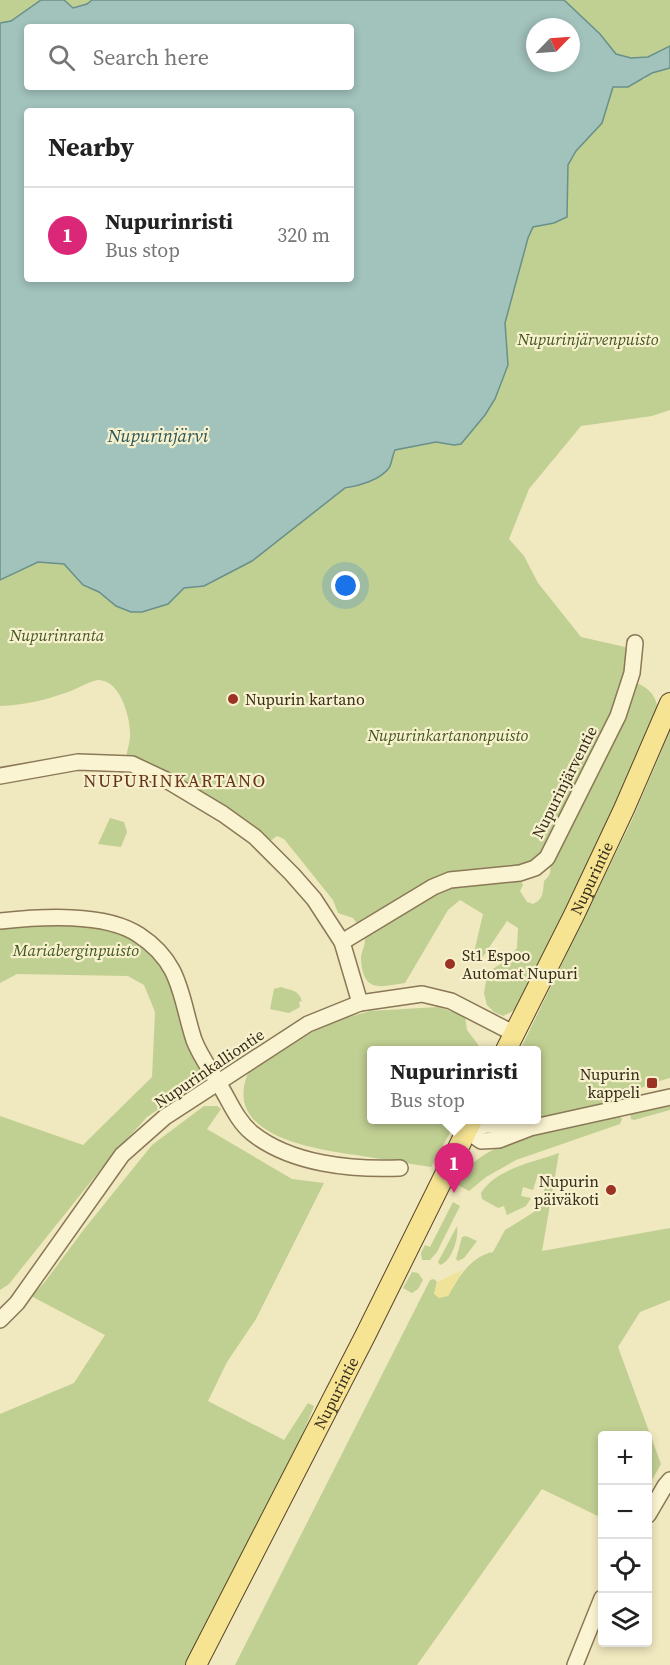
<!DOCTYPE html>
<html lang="en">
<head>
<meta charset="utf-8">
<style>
	:root { --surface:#fff; --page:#f2f2f2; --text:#222; --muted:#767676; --line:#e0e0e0; --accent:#db2777 }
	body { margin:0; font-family:"Source Serif 4",serif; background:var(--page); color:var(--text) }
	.controls { position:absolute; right:18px; bottom:18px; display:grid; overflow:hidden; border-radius:6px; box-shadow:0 3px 9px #0003 }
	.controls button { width:54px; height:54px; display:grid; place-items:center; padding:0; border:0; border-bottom:2px solid var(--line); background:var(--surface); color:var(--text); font:30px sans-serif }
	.compass { position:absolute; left:526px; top:18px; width:54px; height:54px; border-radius:50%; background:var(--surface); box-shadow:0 3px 9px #0003; rotate:65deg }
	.you { position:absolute; left:346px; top:586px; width:21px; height:21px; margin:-15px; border:4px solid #fff; border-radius:50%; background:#1a73e8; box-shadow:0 0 0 9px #1a73e833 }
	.badge { display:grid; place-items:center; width:39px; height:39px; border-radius:50%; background:var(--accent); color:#fff; font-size:20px; font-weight:700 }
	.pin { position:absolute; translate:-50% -50px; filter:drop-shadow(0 2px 3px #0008) }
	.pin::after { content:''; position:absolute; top:32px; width:21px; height:18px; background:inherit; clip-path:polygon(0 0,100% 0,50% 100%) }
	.popup { position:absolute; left:367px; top:1046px; width:174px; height:78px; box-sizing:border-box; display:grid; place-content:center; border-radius:6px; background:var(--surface); filter:drop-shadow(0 2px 4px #0005); font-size:20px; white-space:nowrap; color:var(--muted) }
	.popup b { font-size:22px; color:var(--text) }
	.popup::after { content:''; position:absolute; left:50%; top:100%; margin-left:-12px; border:12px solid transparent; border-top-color:var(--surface) }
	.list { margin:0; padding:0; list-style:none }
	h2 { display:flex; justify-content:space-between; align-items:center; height:78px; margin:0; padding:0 24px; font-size:26px }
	h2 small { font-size:20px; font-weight:400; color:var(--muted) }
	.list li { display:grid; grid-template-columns:39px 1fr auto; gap:18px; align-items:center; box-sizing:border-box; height:96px; padding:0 24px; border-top:2px solid var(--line) }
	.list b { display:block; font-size:22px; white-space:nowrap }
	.list p { margin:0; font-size:20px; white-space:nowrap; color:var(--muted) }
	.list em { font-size:20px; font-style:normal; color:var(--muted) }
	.icon { flex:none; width:33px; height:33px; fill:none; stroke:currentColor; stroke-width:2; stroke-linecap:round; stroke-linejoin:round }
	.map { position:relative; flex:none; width:670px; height:1665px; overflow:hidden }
	.search { position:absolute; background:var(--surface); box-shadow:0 3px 9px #0003; left:24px; top:24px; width:330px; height:66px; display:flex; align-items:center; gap:15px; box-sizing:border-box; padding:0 21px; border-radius:6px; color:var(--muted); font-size:22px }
	.panel { position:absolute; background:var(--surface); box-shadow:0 3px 9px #0003; left:24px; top:108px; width:330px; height:174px; border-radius:6px }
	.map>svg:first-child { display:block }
	.green { fill:#c0cf92 }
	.sand { fill:#eee399 }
	.water { fill:#a2c2bc; stroke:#69908b; stroke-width:1.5; fill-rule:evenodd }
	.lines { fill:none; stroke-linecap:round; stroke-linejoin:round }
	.minor-casing { stroke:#8a7856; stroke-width:18 }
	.major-casing { stroke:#57452b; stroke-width:22 }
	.minor { stroke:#fbf4d2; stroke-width:15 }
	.major { stroke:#f6e493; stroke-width:20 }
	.poi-dot { fill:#9c3223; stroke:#f7f1ce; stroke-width:2 }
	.labels { text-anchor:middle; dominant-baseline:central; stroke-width:4.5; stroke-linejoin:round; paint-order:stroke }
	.park-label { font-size:16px; font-style:italic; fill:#425621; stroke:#f7f1ce }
	.poi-label { font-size:16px; fill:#382d1b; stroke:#f7f1ce; text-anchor:start }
	.street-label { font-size:16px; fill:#382d1b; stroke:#f7f1ce }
	.water-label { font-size:18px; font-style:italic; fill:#2a5659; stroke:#f7f1ce }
	.neighbourhood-label { font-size:18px; letter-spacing:1.5px; fill:#673318; stroke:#f7f1ce }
</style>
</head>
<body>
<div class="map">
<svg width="670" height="1665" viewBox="0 0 670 1665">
	<rect width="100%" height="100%" fill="#f0e8be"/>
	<g class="green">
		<path d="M 0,0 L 121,0 L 27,27 L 0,60 Z"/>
		<path d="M 451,0 L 670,0 L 670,46 L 648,57 L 631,58 L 643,80 L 652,73 L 670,68 L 670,410 L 652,416 L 581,426 L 529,489 L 509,539 L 524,556 L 538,583 L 581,637 L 625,647 L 629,656 L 615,708 L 544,852 L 524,866 L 457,873 L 358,925 L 353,918 L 338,913 L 333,900 L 284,839 L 277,836 L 269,842 C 225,805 182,775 126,759 C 127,750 131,740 130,731 C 129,714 120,680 98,680 C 89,681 77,689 68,692 C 46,700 24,705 0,706 L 0,551 L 350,488 L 571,63 L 571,27 Z"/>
		<path d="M 636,683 C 650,688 657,697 658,712 L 632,777 L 517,1009 L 503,1016 L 494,1012 L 487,1005 L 484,993 L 486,981 L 491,970 L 504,962 L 517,948 L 518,928 L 507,921 L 480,961 L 473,957 L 483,914 L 460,900 L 448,910 L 405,983 C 380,987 363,993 361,959 C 361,950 367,945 364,936 L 450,885 L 520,879 L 523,885 L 520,891 L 527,902 L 533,904 C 544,899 543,891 544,881 C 551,875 551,871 550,862 Z"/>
		<path d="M 670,731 L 670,1078 L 652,1083 L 598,1107 L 537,1118 L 536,1050 L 520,1050 L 632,820 Z"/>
		<path d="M 110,818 L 124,822 L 127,832 L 121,847 L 98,844 Z"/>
		<path d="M 80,924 L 123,933 L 150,949 L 165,969 L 203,1068 L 192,1086 L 147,1117 L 109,1159 L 9,1284 L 0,1290 L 0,1116 L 83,1145 L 152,1077 L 155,1012 L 144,985 L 128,976 L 17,974 L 0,983 L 0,928 Z"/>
		<path d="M 281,987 C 291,991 298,989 302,1001 L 299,1002 L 300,1007 L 289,1013 L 270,1009 L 274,989 Z"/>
		<path d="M 438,1007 L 465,1016 L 467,1030 L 482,1050 L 372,1050 L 372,1120 L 457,1120 L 431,1167 C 408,1163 385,1160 362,1156 C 320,1150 221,1138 248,1073 L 325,1024 L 370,1011 Z"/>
		<path d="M 670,1103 L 670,1110 L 634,1120 L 631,1119 L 630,1112 Z"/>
		<path d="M 204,1106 L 217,1106 L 221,1109 L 207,1129 L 292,1179 L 324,1183 L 256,1319 L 227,1362 L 208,1401 L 284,1440 L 308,1403 L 314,1406 L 281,1487 L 188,1665 L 0,1665 L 0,1414 L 74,1383 L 105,1335 L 31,1296 L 44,1283 L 85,1228 L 152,1145 Z"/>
		<path d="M 618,1114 L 622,1119 L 620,1124 L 516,1160 L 486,1177 L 469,1191 L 456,1184 C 463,1174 470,1164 481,1157 C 515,1133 577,1124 618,1114 Z"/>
		<path d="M 559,1153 L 542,1251 L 670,1228 L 670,1300 L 640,1312 L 618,1347 L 661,1464 L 648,1487 L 648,1436 L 602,1436 L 602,1518 L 542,1489 L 417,1665 L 235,1665 L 430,1280 L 434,1279 L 437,1282 L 434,1294 L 448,1296 C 458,1278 471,1256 493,1252 L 505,1230 L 534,1212 L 539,1205 L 544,1191 L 544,1182 L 540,1176 L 537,1177 L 533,1190 L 523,1187 L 521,1196 L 531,1198 L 526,1206 L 507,1215 L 504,1206 L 498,1208 L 482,1199 L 481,1193 C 495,1169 534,1162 559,1153 Z"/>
		<path d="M 453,1202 L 460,1206 L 437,1252 L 430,1260 L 422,1260 L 421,1253 L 425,1245 L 430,1247 Z"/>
		<path d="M 457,1226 C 459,1238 452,1261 440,1265 L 438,1262 Z"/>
		<path d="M 466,1236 L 477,1241 L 464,1258 L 458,1261 L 456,1259 L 462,1237 Z"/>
		<path d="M 412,1272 L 418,1273 L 423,1280 L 418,1289 L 412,1293 L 403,1288 Z"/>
	</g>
	<path class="sand" d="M 463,1270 L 448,1296 L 439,1298 L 434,1294 L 437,1282 Z"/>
	<path class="water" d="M 41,0 L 64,0 L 73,8 L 87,4 L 92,0 L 564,0 L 600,34 L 616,54 L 631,58 L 648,57 L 670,46 L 670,68 L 652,73 L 628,87 L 613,87 L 602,123 L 576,151 L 568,165 L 567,217 L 554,223 L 533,227 L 528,238 L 505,323 L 508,365 L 495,399 L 485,415 L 461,444 L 454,445 L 436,442 L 395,450 C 392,456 392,463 389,468 C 380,480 359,486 345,488 L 252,561 L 204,586 L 184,588 L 168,604 L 142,612 L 131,612 L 116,606 L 99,592 L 83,585 L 64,564 L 38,562 L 0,580 L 0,23 L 11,21 ZM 27,27 L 351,27 L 351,87 L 27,87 ZM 535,27 L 571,27 L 571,63 L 535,63 ZM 27,111 L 351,111 L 351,279 L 27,279 Z"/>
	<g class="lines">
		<defs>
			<g id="minor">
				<path d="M 0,776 L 78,762 L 132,764 L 168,781 L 223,814 L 255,837 L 292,874 L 314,899 L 342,942 L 360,1003"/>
				<path d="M 0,921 C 39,917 105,912 139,935 C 182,963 180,997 194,1040 C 200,1056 210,1069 219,1084 C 229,1100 237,1121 252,1133 C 291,1164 351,1170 400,1168"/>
				<path d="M 342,942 L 433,887 L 450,880 L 520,873 L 535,868 L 547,858 L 618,716 L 632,673 L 635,643"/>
				<path d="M 467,1131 L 481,1141 L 499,1140 L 530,1128 L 670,1097"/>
				<path d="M 467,1131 L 486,1125 L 526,1128"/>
				<path d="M 0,1320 L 17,1303 L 122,1155 L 165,1117 L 308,1024 L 360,1003 L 422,994 L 451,1001 L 515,1034"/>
				<path d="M 648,1515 L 665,1486 L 670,1480"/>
				<path d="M 575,1665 L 602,1598"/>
			</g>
			<g id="major">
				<path id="s1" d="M 506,1050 L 574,915 L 624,809 L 670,703"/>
				<path id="s2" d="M 196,1665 L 365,1336 L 472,1120"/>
			</g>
		</defs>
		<use href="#minor" class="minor-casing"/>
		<use href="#major" class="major-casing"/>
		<use href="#minor" class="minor"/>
		<use href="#major" class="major"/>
	</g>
	<g class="poi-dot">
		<circle cx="233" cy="699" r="6"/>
		<circle cx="450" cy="964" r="6"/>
		<rect x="646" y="1077" width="12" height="12" rx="3"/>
		<circle cx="611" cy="1190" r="6"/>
	</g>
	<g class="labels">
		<g class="park-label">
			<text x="588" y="339">Nupurinjärvenpuisto</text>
			<text x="57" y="635">Nupurinranta</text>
			<text x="448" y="735">Nupurinkartanonpuisto</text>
			<text x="76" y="950">Mariaberginpuisto</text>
		</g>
		<g class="poi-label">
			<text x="245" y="699">Nupurin kartano</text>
			<text x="462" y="955">St1 Espoo<tspan x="462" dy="18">Automat Nupuri</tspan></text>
			<text x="640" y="1074" text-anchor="end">Nupurin<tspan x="640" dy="18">kappeli</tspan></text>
			<text x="599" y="1181" text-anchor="end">Nupurin<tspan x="599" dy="18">päiväkoti</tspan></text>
		</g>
		<g class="street-label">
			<text transform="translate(564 782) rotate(-63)">Nupurinjärventie</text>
			<text stroke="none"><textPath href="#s1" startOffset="192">Nupurintie</textPath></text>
			<text transform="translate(209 1068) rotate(-34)">Nupurinkalliontie</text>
			<text stroke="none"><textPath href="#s2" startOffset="306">Nupurintie</textPath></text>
		</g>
		<g class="water-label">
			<text x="158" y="435">Nupurinjärvi</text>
		</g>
		<g class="neighbourhood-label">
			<text x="175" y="780">NUPURINKARTANO</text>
		</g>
	</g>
</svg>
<div class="controls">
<button>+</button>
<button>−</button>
<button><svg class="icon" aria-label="locate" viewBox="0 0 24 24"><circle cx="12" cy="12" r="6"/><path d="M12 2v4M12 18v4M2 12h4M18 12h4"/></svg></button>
<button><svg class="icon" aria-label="layers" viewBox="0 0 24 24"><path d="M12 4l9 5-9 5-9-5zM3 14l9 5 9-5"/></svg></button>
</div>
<svg class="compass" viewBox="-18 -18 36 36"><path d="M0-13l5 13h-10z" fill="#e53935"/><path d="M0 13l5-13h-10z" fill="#767676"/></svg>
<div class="you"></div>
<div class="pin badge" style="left:454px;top:1193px">1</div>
<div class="popup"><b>Nupurinristi</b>Bus stop</div>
<div class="search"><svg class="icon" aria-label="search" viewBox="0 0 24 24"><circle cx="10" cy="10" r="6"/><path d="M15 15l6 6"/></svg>Search here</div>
<section class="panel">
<h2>Nearby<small></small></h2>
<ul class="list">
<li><span class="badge">1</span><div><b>Nupurinristi</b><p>Bus stop</p></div><em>320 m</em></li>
</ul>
</section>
</div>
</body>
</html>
